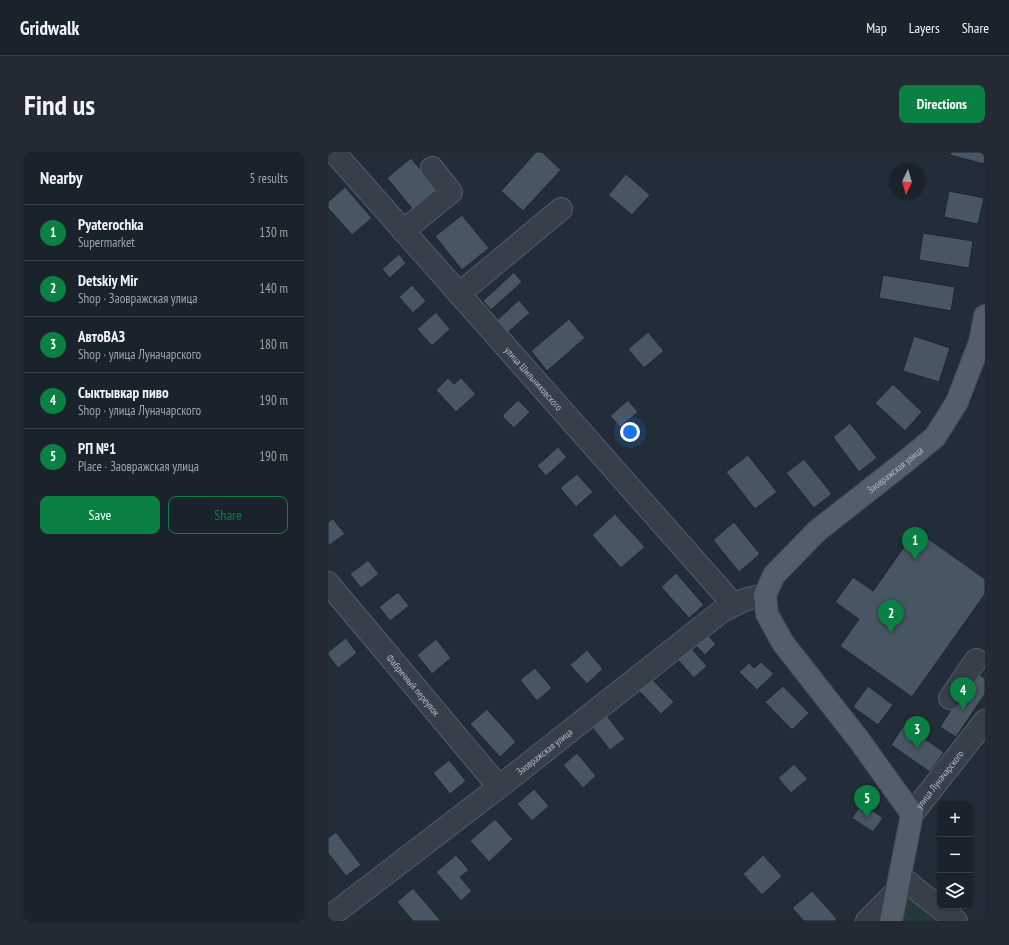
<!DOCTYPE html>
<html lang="en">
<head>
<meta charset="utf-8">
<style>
	:root { --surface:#1a222b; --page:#232a33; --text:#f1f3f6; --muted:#9fa4a9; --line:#383f47; --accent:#0b8043 }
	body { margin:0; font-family:"PT Sans Narrow",sans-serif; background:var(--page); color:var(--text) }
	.controls { position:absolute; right:12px; bottom:12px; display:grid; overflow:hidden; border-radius:8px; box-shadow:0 1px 3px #0004 }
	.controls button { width:36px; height:36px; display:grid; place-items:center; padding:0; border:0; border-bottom:1px solid var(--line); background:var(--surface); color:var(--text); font:20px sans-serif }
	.compass { position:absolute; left:561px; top:12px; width:36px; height:36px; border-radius:50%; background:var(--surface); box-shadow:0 1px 3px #0004; rotate:185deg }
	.you { position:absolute; left:302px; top:280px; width:14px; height:14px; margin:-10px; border:3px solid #fff; border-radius:50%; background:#1a73e8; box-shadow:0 0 0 6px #1a73e833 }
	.badge { display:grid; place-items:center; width:26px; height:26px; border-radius:50%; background:var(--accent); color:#fff; font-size:13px; font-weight:700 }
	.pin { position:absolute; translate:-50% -33px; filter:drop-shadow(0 1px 2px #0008) }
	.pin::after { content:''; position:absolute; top:21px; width:14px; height:12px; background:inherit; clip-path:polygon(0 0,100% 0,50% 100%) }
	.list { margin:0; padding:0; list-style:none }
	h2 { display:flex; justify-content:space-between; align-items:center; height:52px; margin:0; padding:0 16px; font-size:17px }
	h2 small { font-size:13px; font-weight:400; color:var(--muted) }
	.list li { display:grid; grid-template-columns:26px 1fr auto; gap:12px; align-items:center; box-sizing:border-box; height:56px; padding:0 16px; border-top:1px solid var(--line) }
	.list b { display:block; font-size:15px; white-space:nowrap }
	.list p { margin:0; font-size:13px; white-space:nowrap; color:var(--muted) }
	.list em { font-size:13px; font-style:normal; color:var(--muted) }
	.actions { display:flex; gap:8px; padding:12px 16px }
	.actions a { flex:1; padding:9px 0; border:1px solid var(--accent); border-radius:8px; text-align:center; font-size:14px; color:var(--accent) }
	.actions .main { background:var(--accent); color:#fff }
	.icon { flex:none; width:22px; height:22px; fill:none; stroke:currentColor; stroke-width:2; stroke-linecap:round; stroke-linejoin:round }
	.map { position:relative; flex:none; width:657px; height:769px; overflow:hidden; border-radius:8px }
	header { display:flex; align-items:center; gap:24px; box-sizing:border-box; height:56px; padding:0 20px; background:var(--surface); border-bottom:1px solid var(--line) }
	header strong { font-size:19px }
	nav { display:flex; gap:22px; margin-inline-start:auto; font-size:14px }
	.intro { display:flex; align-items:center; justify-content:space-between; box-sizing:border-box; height:96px; padding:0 24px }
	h1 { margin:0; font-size:28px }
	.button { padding:10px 18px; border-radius:8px; background:var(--accent); color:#fff; font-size:14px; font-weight:700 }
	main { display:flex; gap:24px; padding:0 24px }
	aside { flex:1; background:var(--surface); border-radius:8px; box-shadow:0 1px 3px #0004 }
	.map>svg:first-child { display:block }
	.green { fill:#24393a }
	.building { fill:#485563; stroke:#1d2630 }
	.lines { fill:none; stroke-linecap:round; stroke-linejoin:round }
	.minor-casing { stroke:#545d67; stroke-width:24 }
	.major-casing { stroke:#3f4853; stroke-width:24 }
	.minor { stroke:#363f4a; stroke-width:22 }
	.major { stroke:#545e6a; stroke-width:22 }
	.labels { text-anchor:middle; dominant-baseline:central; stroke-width:3; stroke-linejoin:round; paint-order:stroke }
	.street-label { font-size:10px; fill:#b1bac6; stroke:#1b242e }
</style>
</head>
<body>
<header>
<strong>Gridwalk</strong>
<nav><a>Map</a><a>Layers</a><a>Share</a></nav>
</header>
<div class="intro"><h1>Find us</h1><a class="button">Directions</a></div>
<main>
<aside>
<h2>Nearby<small>5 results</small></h2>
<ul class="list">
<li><span class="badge">1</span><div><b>Pyaterochka</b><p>Supermarket</p></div><em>130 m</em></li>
<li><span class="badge">2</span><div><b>Detskiy Mir</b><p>Shop · Заовражская улица</p></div><em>140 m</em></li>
<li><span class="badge">3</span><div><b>АвтоВАЗ</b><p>Shop · улица Луначарского</p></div><em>180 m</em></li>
<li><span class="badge">4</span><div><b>Сыктывкар пиво</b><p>Shop · улица Луначарского</p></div><em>190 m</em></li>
<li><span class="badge">5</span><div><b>РП №1</b><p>Place · Заовражская улица</p></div><em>190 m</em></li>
</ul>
<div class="actions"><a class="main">Save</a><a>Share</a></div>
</aside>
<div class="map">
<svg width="657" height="769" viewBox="0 0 657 769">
	<rect width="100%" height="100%" fill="#222d39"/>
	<path class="green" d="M 572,723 L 628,769 L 563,769 Z"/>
	<g class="building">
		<path d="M 208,0 L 214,0 L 233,18 L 195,59 L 173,39 Z"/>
		<path d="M 623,0 L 657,0 L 656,12 L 622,3 Z"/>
		<path d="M 83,6 L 110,39 L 86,59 L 59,26 Z"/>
		<path d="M 298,22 L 322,43 L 304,63 L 280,43 Z"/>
		<path d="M 17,35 L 44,66 L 24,83 L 0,56 L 0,50 Z"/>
		<path d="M 621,39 L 656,46 L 650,72 L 616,65 Z"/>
		<path d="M 134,63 L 161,96 L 134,118 L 107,84 Z"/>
		<path d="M 595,81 L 645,89 L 641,116 L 591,108 Z"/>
		<path d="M 71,102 L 78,111 L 62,126 L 54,117 Z"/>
		<path d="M 186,120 L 194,130 L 163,158 L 155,149 Z"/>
		<path d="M 555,123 L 627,135 L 623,159 L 551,146 Z"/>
		<path d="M 84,133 L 98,149 L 85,161 L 71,145 Z"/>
		<path d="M 191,148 L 202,161 L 179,181 L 168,169 Z"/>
		<path d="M 108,160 L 122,177 L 104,194 L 89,177 Z"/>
		<path d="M 241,167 L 257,186 L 219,219 L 203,199 Z"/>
		<path d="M 320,180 L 336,199 L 316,216 L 300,197 Z"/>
		<path d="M 586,184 L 622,196 L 611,230 L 575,219 Z"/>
		<path d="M 120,226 L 126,232 L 133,226 L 148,242 L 128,260 L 108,238 Z"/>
		<path d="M 565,232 L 594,260 L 577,279 L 547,251 Z"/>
		<path d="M 190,248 L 202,260 L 186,276 L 174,264 Z"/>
		<path d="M 300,248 L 310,260 L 292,275 L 282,264 Z"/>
		<path d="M 522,271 L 549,306 L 531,320 L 505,285 Z"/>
		<path d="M 230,295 L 239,305 L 218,324 L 209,314 Z"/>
		<path d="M 420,303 L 449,340 L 427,357 L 398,320 Z"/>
		<path d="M 476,307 L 504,342 L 486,356 L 458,321 Z"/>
		<path d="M 249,322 L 265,340 L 248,355 L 232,336 Z"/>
		<path d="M 287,362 L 317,395 L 293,416 L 264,383 Z"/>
		<path d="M 5,367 L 17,382 L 0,394 L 0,370 Z"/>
		<path d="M 406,370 L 432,402 L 411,420 L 385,388 Z"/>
		<path d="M 588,378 L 657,427 L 657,442 L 584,545 L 512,494 L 531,467 L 507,450 L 525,425 L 545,439 Z"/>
		<path d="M 40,408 L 51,422 L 33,436 L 22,422 Z"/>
		<path d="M 348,421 L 376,453 L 361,466 L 333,435 Z"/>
		<path d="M 70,440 L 81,454 L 62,469 L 51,455 Z"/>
		<path d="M 376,479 L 388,492 L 377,503 L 364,490 Z"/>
		<path d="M 18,486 L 29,501 L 10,516 L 0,503 L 0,500 Z"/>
		<path d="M 108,487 L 123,506 L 104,522 L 89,503 Z"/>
		<path d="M 362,495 L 379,514 L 366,526 L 349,507 Z"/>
		<path d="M 259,498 L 275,517 L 259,532 L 242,513 Z"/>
		<path d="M 433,510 L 446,522 L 429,538 L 411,520 L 421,511 L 426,516 Z"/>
		<path d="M 207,516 L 224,536 L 209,549 L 192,528 Z"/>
		<path d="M 647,520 L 657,526 L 657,542 L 628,585 L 612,575 Z"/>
		<path d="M 324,527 L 346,550 L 333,562 L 311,539 Z"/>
		<path d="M 455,534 L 481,561 L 464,578 L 437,550 Z"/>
		<path d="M 540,534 L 565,553 L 550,573 L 525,555 Z"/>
		<path d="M 159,557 L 188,590 L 172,605 L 142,572 Z"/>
		<path d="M 279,564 L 297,587 L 282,598 L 264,575 Z"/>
		<path d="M 576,573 L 616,600 L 602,620 L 563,593 Z"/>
		<path d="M 249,601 L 268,624 L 255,636 L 235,613 Z"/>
		<path d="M 121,608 L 138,629 L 122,642 L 105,621 Z"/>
		<path d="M 466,612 L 480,627 L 463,641 L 450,626 Z"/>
		<path d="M 206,637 L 221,654 L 204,669 L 189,652 Z"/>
		<path d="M 534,651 L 555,666 L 545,680 L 524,666 Z"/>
		<path d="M 167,667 L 185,687 L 161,710 L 142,689 Z"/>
		<path d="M 8,680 L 33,713 L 18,724 L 0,701 L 0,686 Z"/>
		<path d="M 128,703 L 141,718 L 132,725 L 144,739 L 133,749 L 108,720 Z"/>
		<path d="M 435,703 L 454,724 L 434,743 L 415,722 Z"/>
		<path d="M 85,736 L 113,769 L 85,769 L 69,750 Z"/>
		<path d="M 484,739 L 509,767 L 507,769 L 476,769 L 464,756 Z"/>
	</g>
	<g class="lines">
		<defs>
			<g id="minor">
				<path id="s1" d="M 6,0 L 406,453"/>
				<path d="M 75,79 L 123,40 L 104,16"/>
				<path d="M 131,142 L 233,57"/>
				<path id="s2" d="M 0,431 L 171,635"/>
				<path d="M 622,546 L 648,508"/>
				<path id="s3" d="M 584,662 L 657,569"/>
				<path d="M 572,723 C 589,740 610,753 628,769"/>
				<path id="s4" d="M 0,766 L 171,635 L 394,459 L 416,448 L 437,443"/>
				<path d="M 539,769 L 568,740"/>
			</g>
			<g id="major">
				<path id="s5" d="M 563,769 L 584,662 L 531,588 L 455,491 L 439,462 L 437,443 L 446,423 L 489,379 L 578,309 L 607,285 L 629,250 L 652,190 L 657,164"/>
			</g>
		</defs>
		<use href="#minor" class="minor-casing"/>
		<use href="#major" class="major-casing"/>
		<use href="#minor" class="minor"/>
		<use href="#major" class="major"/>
	</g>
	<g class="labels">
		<g class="street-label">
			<text stroke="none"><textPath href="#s1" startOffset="302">улица Шильниковского</textPath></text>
			<text stroke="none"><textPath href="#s5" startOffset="558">Заовражская улица</textPath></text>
			<text stroke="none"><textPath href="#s2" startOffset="133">Фабричный переулок</textPath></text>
			<text stroke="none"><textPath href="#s4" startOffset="273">Заовражская улица</textPath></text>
			<text stroke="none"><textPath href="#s3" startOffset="44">улица Луначарского</textPath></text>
		</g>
	</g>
</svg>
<div class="controls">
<button>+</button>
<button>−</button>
<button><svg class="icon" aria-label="layers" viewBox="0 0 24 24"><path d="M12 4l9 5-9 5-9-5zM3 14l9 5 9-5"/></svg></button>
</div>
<svg class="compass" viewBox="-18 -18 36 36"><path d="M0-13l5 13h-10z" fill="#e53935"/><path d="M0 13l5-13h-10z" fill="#9fa4a9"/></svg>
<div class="you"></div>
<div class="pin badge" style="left:587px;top:408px">1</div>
<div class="pin badge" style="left:563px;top:481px">2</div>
<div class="pin badge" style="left:589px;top:597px">3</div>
<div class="pin badge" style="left:635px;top:558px">4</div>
<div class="pin badge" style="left:539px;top:666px">5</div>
</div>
</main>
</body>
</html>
